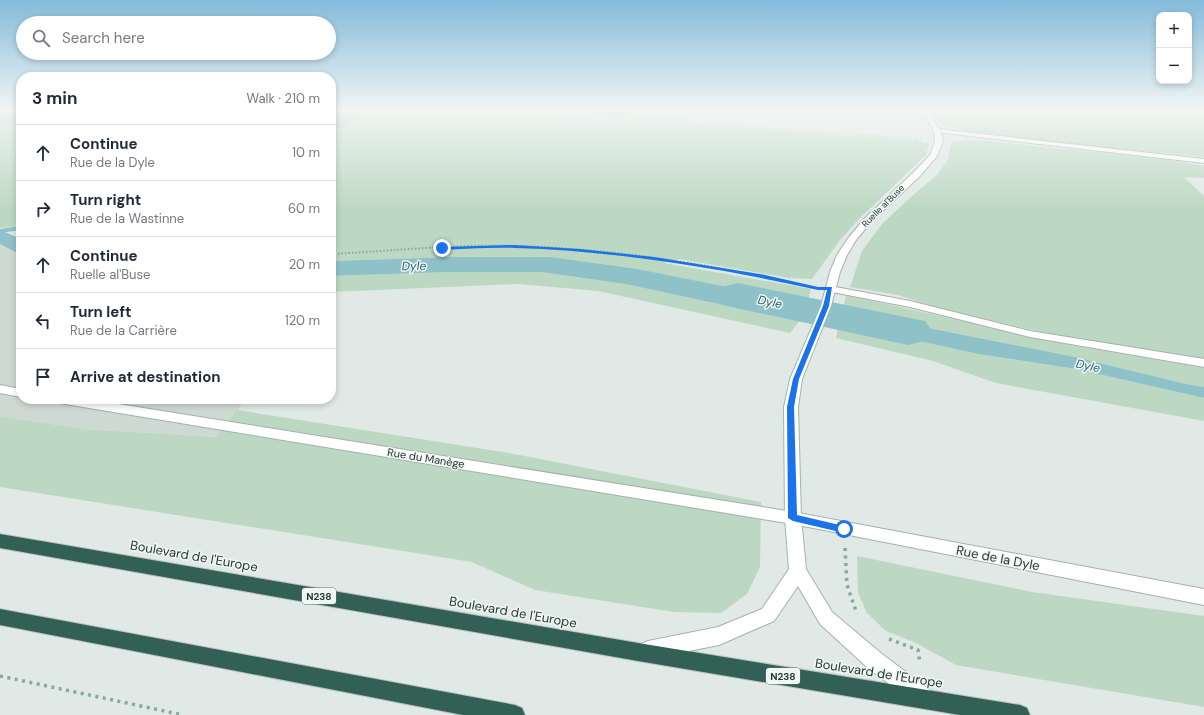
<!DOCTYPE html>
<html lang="en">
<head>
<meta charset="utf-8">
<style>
	:root { --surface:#fff; --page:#f6f6f7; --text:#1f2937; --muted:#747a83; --line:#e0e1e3 }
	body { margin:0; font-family:"DM Sans",sans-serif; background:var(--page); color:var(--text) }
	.controls { position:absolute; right:12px; top:12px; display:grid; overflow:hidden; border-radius:8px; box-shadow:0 2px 6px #0003 }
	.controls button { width:36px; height:36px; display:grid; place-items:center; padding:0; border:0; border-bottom:1px solid var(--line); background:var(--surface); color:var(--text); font:20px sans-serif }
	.stop { position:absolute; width:12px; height:12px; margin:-9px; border:3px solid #1a73e8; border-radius:50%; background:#fff }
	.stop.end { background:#1a73e8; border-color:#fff; box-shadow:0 1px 4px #0008 }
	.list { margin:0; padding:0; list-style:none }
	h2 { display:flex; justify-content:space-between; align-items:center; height:52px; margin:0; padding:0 16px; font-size:17px }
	h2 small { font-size:13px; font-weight:400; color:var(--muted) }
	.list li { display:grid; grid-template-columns:26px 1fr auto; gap:12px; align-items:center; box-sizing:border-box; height:56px; padding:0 16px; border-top:1px solid var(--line) }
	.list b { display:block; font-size:15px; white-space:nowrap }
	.list p { margin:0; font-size:13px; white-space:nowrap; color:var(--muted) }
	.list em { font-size:13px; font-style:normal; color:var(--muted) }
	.icon { flex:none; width:22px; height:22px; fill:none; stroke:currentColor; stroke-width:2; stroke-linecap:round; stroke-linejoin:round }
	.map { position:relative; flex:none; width:1204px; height:715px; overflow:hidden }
	.search { position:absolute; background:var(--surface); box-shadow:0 2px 6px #0003; left:16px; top:16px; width:320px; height:44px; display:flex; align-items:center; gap:10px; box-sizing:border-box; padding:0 14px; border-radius:22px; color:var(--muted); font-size:15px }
	.panel { position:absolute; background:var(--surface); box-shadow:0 2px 6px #0003; left:16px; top:72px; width:320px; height:332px; border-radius:16px }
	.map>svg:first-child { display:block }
	.built { fill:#cfd9d4 }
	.green { fill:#bcd8c2 }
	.water { fill:#8fc2c8 }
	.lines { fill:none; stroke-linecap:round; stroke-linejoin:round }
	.stream { fill:#8fc2c8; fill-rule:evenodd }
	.river { fill:#8fc2c8; fill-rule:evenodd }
	.lane-casing { stroke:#a4b0ab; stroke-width:2 }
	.street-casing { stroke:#a4b0ab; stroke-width:2 }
	.secondary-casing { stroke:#a1b4ac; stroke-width:2 }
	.highway-casing { stroke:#bdc3c1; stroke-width:2 }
	.path-far3 { stroke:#85a99c; stroke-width:1.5; stroke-dasharray:1 2; stroke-linecap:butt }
	.path-far2 { stroke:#85a99c; stroke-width:2; stroke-dasharray:1.5 2; stroke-linecap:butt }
	.path-far1 { stroke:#85a99c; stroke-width:2.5; stroke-dasharray:2 3; stroke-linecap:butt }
	.path { stroke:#85a99c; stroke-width:3.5; stroke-dasharray:3 4.5; stroke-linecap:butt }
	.lane { fill:#fff; fill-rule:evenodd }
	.street { fill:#fff; fill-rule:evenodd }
	.secondary { fill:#fff; fill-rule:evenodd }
	.highway { fill:#336055; fill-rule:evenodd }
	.route { fill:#1a73e8 }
	.labels { text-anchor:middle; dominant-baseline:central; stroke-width:3; stroke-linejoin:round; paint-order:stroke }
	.far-street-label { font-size:9px; fill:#233831; stroke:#f0f6f3 }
	.shield { fill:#f0f6f3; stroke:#60716b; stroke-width:1 }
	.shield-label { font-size:10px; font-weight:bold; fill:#233831 }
	.street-label { font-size:11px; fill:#233831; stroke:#f0f6f3 }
	.water-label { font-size:12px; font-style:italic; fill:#25636c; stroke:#f0f6f3 }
	.near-street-label { font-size:13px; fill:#233831; stroke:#f0f6f3 }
</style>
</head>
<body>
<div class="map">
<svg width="1204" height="715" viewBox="0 0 1204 715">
	<rect width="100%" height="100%" fill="#e0e9e5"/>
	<path class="built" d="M 0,244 L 21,255 L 21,399 L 246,399 L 216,437 L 83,429 L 0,416 Z"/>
	<g class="green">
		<path d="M 359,110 L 514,110 L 683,125 L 916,140 L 929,143 L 926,155 L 859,219 L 840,240 L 812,279 L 789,278 L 679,259 L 664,263 L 811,289 L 807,303 L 638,269 L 551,257 L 454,257 L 331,261 L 334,248 L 331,246 L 331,132 C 344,127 351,121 359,110 Z"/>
		<path d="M 633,110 L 689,110 L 685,122 L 618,117 L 630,116 Z"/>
		<path d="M 932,110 L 1204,110 L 1204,157 L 974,134 L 941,124 Z"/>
		<path d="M 21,122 L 21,226 L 0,228 L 0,123 Z"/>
		<path d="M 976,140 L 1163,159 L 1204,166 L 1204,178 L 1184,177 L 1204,196 L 1204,359 L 1046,333 L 948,311 L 898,295 L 850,287 L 862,251 L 882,224 L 912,196 L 937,175 L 948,160 L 951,143 L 955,141 Z"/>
		<path d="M 449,272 L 541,272 L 625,284 L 728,306 L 801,319 L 790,333 L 598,291 L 518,284 L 331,292 L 331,276 Z"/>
		<path d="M 846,295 L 1071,345 L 1204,368 L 1204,387 L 1186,384 L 1075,357 L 843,311 Z"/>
		<path d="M 838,327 L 891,335 L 978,354 L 1076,369 L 1204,398 L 1204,421 L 996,383 L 933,361 L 836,338 Z"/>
		<path d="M 237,410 L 509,453 L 761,502 L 760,567 L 747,594 L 721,613 L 674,612 L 535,590 L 472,562 L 0,487 L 0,416 L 83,429 L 216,437 Z"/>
		<path d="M 857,556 L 1032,592 L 1204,616 L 1204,707 L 956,665 L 916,643 L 886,631 L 867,613 L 858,593 Z"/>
	</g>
	<g class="water">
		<path d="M 0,110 L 21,110 L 21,122 L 0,123 Z"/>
		<path d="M 331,110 L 359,110 C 351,121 344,127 331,132 Z"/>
		<path d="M 562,110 L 633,110 L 630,116 L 618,117 Z"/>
		<path d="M 0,230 L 21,239 L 21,255 L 0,244 Z"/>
		<path d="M 454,257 L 551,257 L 638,269 L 807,303 L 801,319 L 728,306 L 625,284 L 541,272 L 449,272 L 331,276 L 331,261 Z"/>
		<path d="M 843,311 L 1075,357 L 1186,384 L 1204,387 L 1204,398 L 1076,369 L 978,354 L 891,335 L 838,327 Z"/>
	</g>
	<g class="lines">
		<path class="stream" d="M 21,226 L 21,230 L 0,233 L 0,229 Z"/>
		<path class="river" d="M 738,283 L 925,321 L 932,331 L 925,341 L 908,345 L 722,305 L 716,296 L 722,287 Z"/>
		<defs>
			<path id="lane" d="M 830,286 L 910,301 L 1030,331 L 1204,359 L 1204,367 L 1030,337 L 910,307 L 827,291 L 825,289 Z"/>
			<g id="street">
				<path d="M 937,129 L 1204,159 L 1204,163 L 935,132 L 934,131 Z"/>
				<path d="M 0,385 L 21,389 L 21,397 L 0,393 Z"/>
				<path d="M 53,399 L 87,399 L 793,512 L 1204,589 L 1204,605 L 793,524 L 59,403 L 54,402 Z"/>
			</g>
			<path id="secondary" d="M 922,110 L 928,110 L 940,131 L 943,141 L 937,156 L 920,176 L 871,222 L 856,240 L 847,255 L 840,272 L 831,306 L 802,379 L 798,407 L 801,518 L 806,569 L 832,612 L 882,654 L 930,690 L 933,697 L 930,704 L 923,707 L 916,704 L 868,668 L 820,624 L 798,586 L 774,621 L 719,645 L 648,659 L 641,656 L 639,650 L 641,644 L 648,641 L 718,627 L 762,609 L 789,569 L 785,518 L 784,407 L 790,379 L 821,306 L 830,272 L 837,255 L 849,237 L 865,218 L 914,172 L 930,155 L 935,141 L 934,131 Z"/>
			<g id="highway">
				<path d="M 0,534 L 638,643 L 1020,705 L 1027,708 L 1030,715 L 960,715 L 638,661 L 0,548 Z"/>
				<path d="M 0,609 L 515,705 L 522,708 L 525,715 L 463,715 L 0,625 Z"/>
			</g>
		</defs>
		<use href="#lane" class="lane-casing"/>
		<use href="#street" class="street-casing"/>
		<use href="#secondary" class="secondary-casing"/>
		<use href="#highway" class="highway-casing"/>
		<path class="path-far3" d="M 531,110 L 681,123 L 921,139"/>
		<path class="path-far2" d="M 331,254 C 392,251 454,244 516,246 C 595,248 673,259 751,274"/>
		<path class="path-far1" d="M 746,273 L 811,287"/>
		<g class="path">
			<path d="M 845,548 L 847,585 L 857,614"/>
			<path d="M 889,639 L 918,650 L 920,663"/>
			<path d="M 0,676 L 183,715"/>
		</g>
		<use href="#lane" class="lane"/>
		<use href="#street" class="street"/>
		<use href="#secondary" class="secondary"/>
		<use href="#highway" class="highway"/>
	</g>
	<linearGradient id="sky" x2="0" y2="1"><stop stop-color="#84badb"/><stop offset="0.52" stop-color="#f1f5f3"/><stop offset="1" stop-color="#f1f5f3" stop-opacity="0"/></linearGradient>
	<rect width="1204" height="210" fill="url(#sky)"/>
	<path class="route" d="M 514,245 L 580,249 L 654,257 L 765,275 L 818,287 L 832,287 L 829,306 L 799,379 L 794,407 L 797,515 L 844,526 L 847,527 L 849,529 L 847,532 L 844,533 L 793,521 L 788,518 L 787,407 L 793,379 L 823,306 L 827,290 L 818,290 C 719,268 617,251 515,248 C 491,247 466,249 442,250 L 440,248 L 442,247 Z"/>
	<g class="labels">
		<g class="far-street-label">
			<text transform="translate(883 206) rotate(-45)">Ruelle al'Buse</text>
		</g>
		<g class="shield">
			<rect x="302" y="588" width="34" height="16" rx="3"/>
			<rect x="766" y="668" width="34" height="16" rx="3"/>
		</g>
		<g class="shield-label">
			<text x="319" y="596">N238</text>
			<text x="783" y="676">N238</text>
		</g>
		<g class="street-label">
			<text transform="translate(426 458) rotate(9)">Rue du Manège</text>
		</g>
		<g class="water-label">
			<text transform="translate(414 266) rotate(-1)">Dyle</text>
			<text transform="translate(770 302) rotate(11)">Dyle</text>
			<text transform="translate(1088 366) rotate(12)">Dyle</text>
		</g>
		<g class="near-street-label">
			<text transform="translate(194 556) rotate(10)">Boulevard de l'Europe</text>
			<text transform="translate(998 558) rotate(11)">Rue de la Dyle</text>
			<text transform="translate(513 612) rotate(10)">Boulevard de l'Europe</text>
			<text transform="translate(879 673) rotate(9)">Boulevard de l'Europe</text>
		</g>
	</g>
</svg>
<div class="controls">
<button>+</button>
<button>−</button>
</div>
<div class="stop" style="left:844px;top:529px"></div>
<div class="stop end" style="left:442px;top:248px"></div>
<div class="search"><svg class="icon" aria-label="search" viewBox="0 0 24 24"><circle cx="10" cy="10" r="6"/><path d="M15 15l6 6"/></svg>Search here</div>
<section class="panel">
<h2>3 min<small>Walk · 210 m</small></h2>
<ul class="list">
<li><svg class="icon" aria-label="ahead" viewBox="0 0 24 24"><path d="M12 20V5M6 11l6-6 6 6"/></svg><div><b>Continue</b><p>Rue de la Dyle</p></div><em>10 m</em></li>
<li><svg class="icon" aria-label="right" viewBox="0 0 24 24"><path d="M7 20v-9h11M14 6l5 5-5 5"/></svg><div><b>Turn right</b><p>Rue de la Wastinne</p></div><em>60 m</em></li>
<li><svg class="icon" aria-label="ahead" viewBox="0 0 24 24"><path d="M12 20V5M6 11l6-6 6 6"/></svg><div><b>Continue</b><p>Ruelle al'Buse</p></div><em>20 m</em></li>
<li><svg class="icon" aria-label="left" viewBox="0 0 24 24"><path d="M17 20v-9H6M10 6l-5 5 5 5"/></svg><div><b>Turn left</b><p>Rue de la Carrière</p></div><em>120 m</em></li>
<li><svg class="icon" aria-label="arrive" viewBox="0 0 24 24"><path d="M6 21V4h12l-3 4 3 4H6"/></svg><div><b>Arrive at destination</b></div></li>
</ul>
</section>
</div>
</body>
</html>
